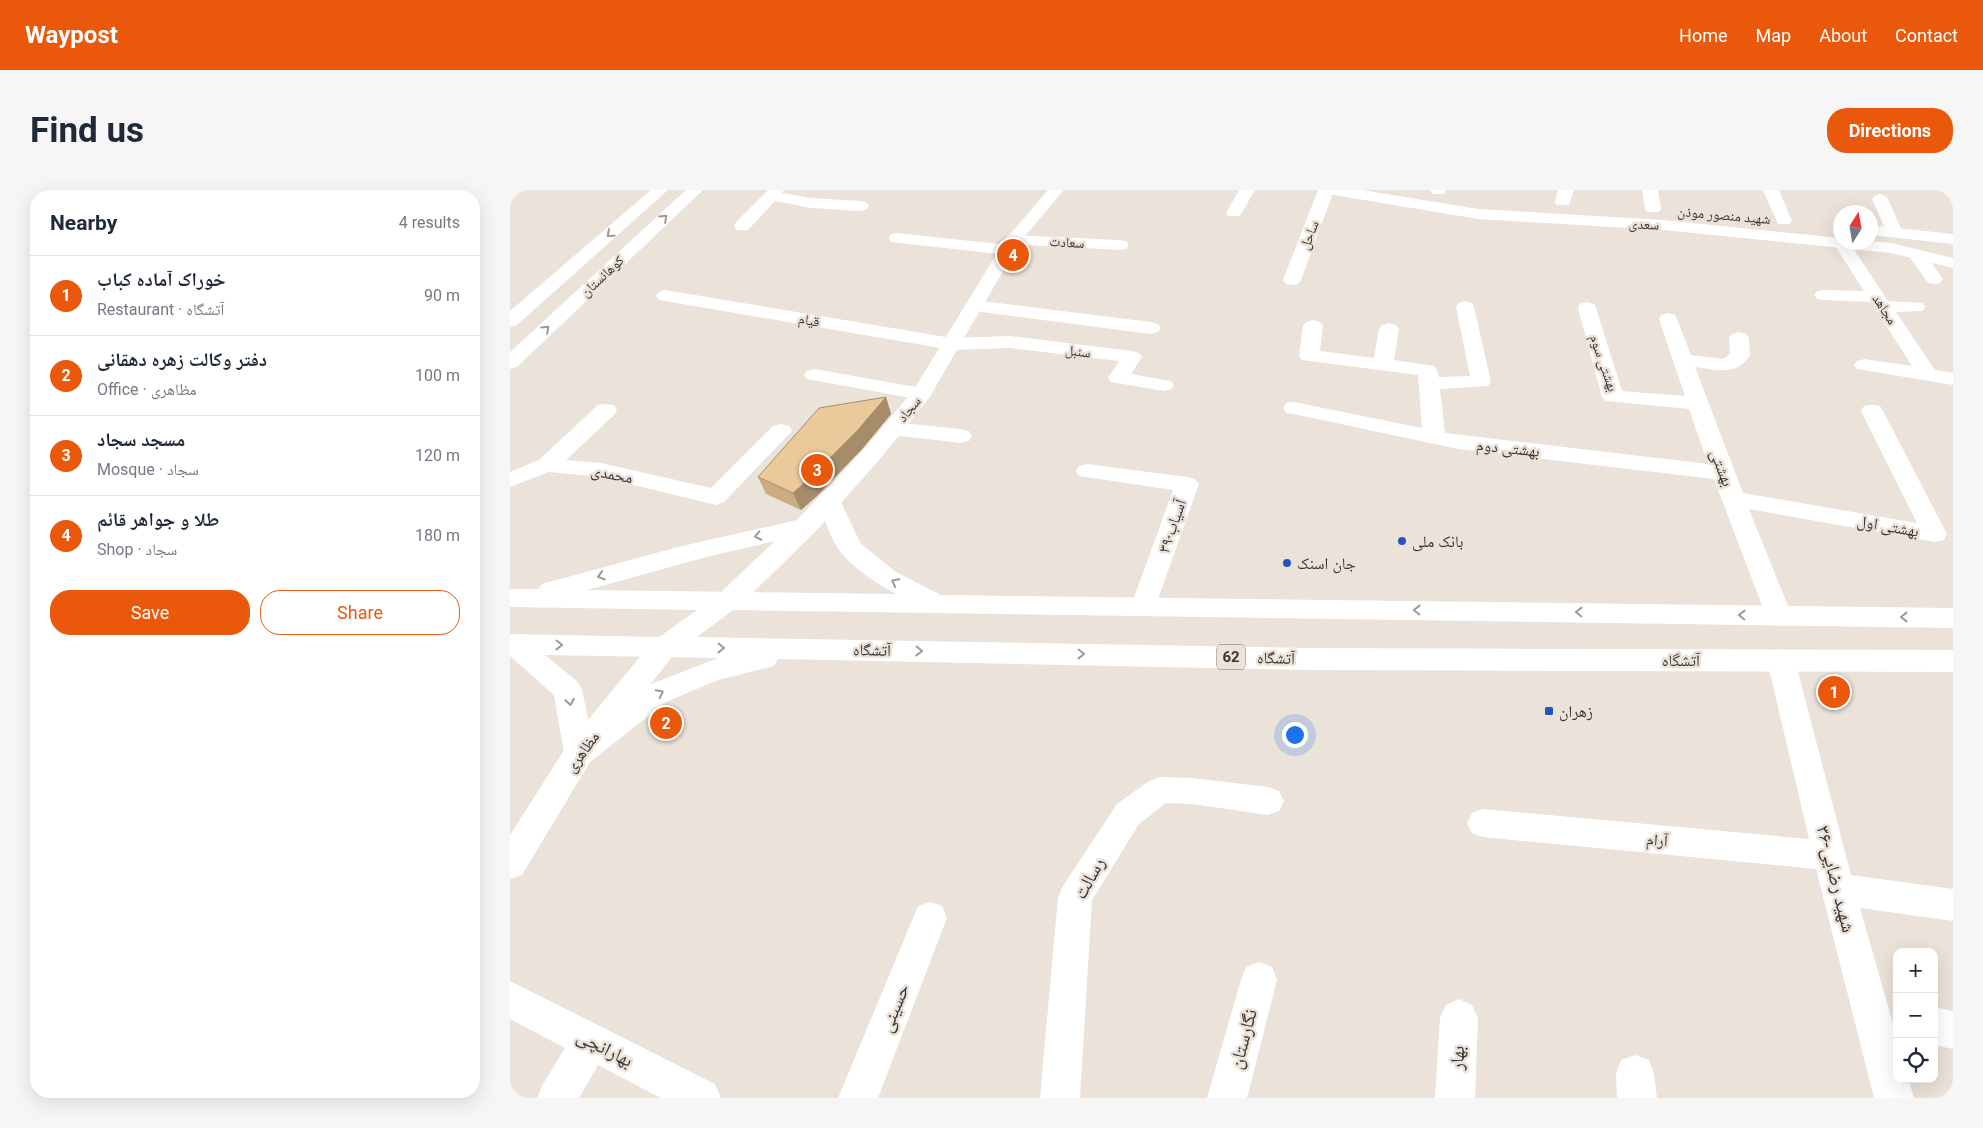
<!DOCTYPE html>
<html lang="en">
<head>
<meta charset="utf-8">
<style>
	:root { --surface:#fff; --page:#f6f6f7; --text:#1f2937; --muted:#747a83; --line:#e0e1e3; --accent:#ea580c }
	body { margin:0; font-family:Roboto,"Noto Naskh Arabic",sans-serif; background:var(--page); color:var(--text) }
	.controls { position:absolute; right:15px; bottom:15px; display:grid; overflow:hidden; border-radius:10px; box-shadow:0 5px 20px #0002 }
	.controls button { width:45px; height:45px; display:grid; place-items:center; padding:0; border:0; border-bottom:1px solid var(--line); background:var(--surface); color:var(--text); font:25px sans-serif }
	.compass { position:absolute; left:1323px; top:15px; width:45px; height:45px; border-radius:50%; background:var(--surface); box-shadow:0 5px 20px #0002; rotate:11deg }
	.you { position:absolute; left:784px; top:544px; width:18px; height:18px; margin:-12px; border:4px solid #fff; border-radius:50%; background:#1a73e8; box-shadow:0 0 0 8px #1a73e833 }
	.badge { display:grid; place-items:center; width:32px; height:32px; border-radius:50%; background:var(--accent); color:#fff; font-size:16px; font-weight:700 }
	.pin { position:absolute; translate:-50% -50%; border:2px solid #fff; box-shadow:0 1px 5px #0006 }
	.list { margin:0; padding:0; list-style:none }
	h2 { display:flex; justify-content:space-between; align-items:center; height:65px; margin:0; padding:0 20px; font-size:21px }
	h2 small { font-size:16px; font-weight:400; color:var(--muted) }
	.list li { display:grid; grid-template-columns:32px 1fr auto; gap:15px; align-items:center; box-sizing:border-box; height:80px; padding:0 20px; border-top:1px solid var(--line) }
	.list b { display:block; font-size:19px; white-space:nowrap }
	.list p { margin:0; font-size:16px; white-space:nowrap; color:var(--muted) }
	.list em { font-size:16px; font-style:normal; color:var(--muted) }
	.actions { display:flex; gap:10px; padding:15px 20px }
	.actions a { flex:1; padding:11px 0; border:1px solid var(--accent); border-radius:20px; text-align:center; font-size:18px; color:var(--accent) }
	.actions .main { background:var(--accent); color:#fff }
	.icon { flex:none; width:28px; height:28px; fill:none; stroke:currentColor; stroke-width:2; stroke-linecap:round; stroke-linejoin:round }
	.map { position:relative; flex:none; width:1443px; height:908px; overflow:hidden; border-radius:20px }
	header { display:flex; align-items:center; gap:30px; box-sizing:border-box; height:70px; padding:0 25px; background:var(--accent); color:#fff }
	header strong { font-size:24px }
	nav { display:flex; gap:28px; margin-inline-start:auto; font-size:18px }
	.intro { display:flex; align-items:center; justify-content:space-between; box-sizing:border-box; height:120px; padding:0 30px }
	h1 { margin:0; font-size:35px }
	.button { padding:12px 22px; border-radius:20px; background:var(--accent); color:#fff; font-size:18px; font-weight:700 }
	main { display:flex; gap:30px; padding:0 30px }
	aside { flex:1; background:var(--surface); border-radius:20px; box-shadow:0 5px 20px #0002 }
	.map>svg:first-child { display:block }
	.lines { fill:none; stroke-linecap:round; stroke-linejoin:round }
	.street { fill:#fff; fill-rule:evenodd }
	.secondary { fill:#fff; fill-rule:evenodd }
	.primary { fill:#fff; fill-rule:evenodd }
	.wall { fill:#cbad84 }
	.shaded-wall { fill:#a58d6c }
	.building { fill:#ecc99a; stroke:#a58d6c }
	.oneway { stroke:#9c9a99 }
	.poi-dot { fill:#2653c1; stroke:#ebe2d9; stroke-width:2 }
	.labels { text-anchor:middle; dominant-baseline:central; stroke-width:5; stroke-linejoin:round; paint-order:stroke }
	.far-street-label { font-size:14px; fill:#3a3633; stroke:#ebe2d9 }
	.shield { fill:#ebe2d9; stroke:#6f6a65; stroke-width:1 }
	.shield-label { font-size:15px; font-weight:bold; fill:#3a3633 }
	.street-label { font-size:16px; fill:#3a3633; stroke:#ebe2d9 }
	.poi-label { font-size:16px; fill:#3a3633; stroke:#ebe2d9; text-anchor:start }
	.near-street-label { font-size:19px; fill:#3a3633; stroke:#ebe2d9 }
</style>
</head>
<body>
<header>
<strong>Waypost</strong>
<nav><a>Home</a><a>Map</a><a>About</a><a>Contact</a></nav>
</header>
<div class="intro"><h1>Find us</h1><a class="button">Directions</a></div>
<main>
<aside>
<h2>Nearby<small>4 results</small></h2>
<ul class="list">
<li><span class="badge">1</span><div><b>خوراک آماده کباب</b><p>Restaurant · آتشگاه</p></div><em>90 m</em></li>
<li><span class="badge">2</span><div><b>دفتر وکالت زهره دهقانی</b><p>Office · مظاهری</p></div><em>100 m</em></li>
<li><span class="badge">3</span><div><b>مسجد سجاد</b><p>Mosque · سجاد</p></div><em>120 m</em></li>
<li><span class="badge">4</span><div><b>طلا و جواهر قائم</b><p>Shop · سجاد</p></div><em>180 m</em></li>
</ul>
<div class="actions"><a class="main">Save</a><a>Share</a></div>
</aside>
<div class="map">
<svg width="1443" height="908" viewBox="0 0 1443 908">
	<rect width="100%" height="100%" fill="#ebe2d9"/>
	<g class="lines">
		<g class="street">
			<path d="M 258,0 L 274,0 L 272,3 L 301,8 L 351,11 L 357,13 L 359,16 L 357,19 L 351,21 L 301,18 L 265,11 L 238,40 L 226,40 L 224,36 L 226,32 Z"/>
			<path d="M 729,0 L 745,0 L 730,26 L 718,26 L 716,23 Z"/>
			<path d="M 808,0 L 824,0 L 791,90 L 788,94 L 782,95 L 776,94 L 773,90 Z"/>
			<path d="M 920,0 L 936,0 L 934,4 L 922,4 Z"/>
			<path d="M 1048,0 L 1064,0 L 1059,15 L 1047,15 L 1045,12 Z"/>
			<path d="M 1132,0 L 1148,0 L 1151,19 L 1149,22 L 1137,22 L 1135,19 Z"/>
			<path d="M 1253,0 L 1269,0 L 1282,31 L 1280,34 L 1268,34 Z"/>
			<path d="M 1370,4 L 1376,6 L 1378,9 L 1393,43 L 1391,47 L 1379,47 L 1377,43 L 1362,9 L 1364,6 Z"/>
			<path d="M 387,43 L 498,55 L 504,56 L 507,60 L 504,64 L 498,65 L 381,52 L 379,48 L 381,44 Z"/>
			<path d="M 503,45 L 610,50 L 616,51 L 619,55 L 616,59 L 610,60 L 497,54 L 495,50 L 497,46 Z"/>
			<path d="M 1330,49 L 1330,52 L 1339,52 L 1378,111 L 1413,113 L 1415,117 L 1413,121 L 1386,122 L 1425,180 L 1443,183 L 1443,195 L 1347,179 L 1344,175 L 1347,171 L 1354,169 L 1402,176 L 1361,112 L 1313,110 L 1307,109 L 1304,105 L 1307,101 L 1313,100 L 1354,101 L 1324,54 L 1326,50 Z"/>
			<path d="M 1408,61 L 1414,62 L 1430,85 L 1433,89 L 1430,93 L 1424,94 L 1418,93 L 1399,66 L 1402,62 Z"/>
			<path d="M 155,100 L 442,148 L 500,146 L 622,161 L 629,163 L 632,167 L 621,184 L 661,191 L 664,195 L 661,199 L 654,201 L 601,192 L 598,188 L 609,171 L 500,158 L 442,160 L 149,110 L 146,106 L 149,102 Z"/>
			<path d="M 464,110 L 641,132 L 648,134 L 651,138 L 648,142 L 641,144 L 457,120 L 455,116 L 457,112 Z"/>
			<path d="M 955,111 L 962,113 L 964,117 L 981,192 L 978,196 L 930,199 L 935,243 L 1198,274 L 1179,219 L 1096,211 L 1092,207 L 1068,118 L 1070,114 L 1077,112 L 1084,114 L 1086,118 L 1112,201 L 1175,206 L 1149,129 L 1151,125 L 1158,123 L 1165,125 L 1167,129 L 1181,165 L 1213,169 L 1220,164 L 1219,148 L 1222,144 L 1229,142 L 1236,144 L 1239,148 L 1240,166 C 1226,186 1206,180 1185,177 L 1233,303 L 1407,333 L 1351,221 L 1354,216 L 1362,215 L 1370,216 L 1373,221 L 1437,344 L 1434,350 L 1425,352 L 1239,319 L 1282,426 L 1278,433 L 1269,436 L 1260,433 L 1256,426 L 1204,289 L 948,259 L 784,224 L 776,223 L 773,218 L 776,213 L 784,212 L 912,238 L 908,185 L 792,170 L 789,166 L 793,136 L 796,132 L 803,130 L 810,132 L 813,136 L 810,161 L 864,168 L 869,139 L 872,135 L 879,133 L 886,135 L 889,139 L 884,170 L 925,176 L 929,187 L 960,186 L 946,117 L 948,113 Z"/>
			<path d="M 304,179 L 412,198 L 419,200 L 422,204 L 419,208 L 412,210 L 297,189 L 294,185 L 297,181 Z"/>
			<path d="M 96,214 L 104,215 L 107,220 L 104,225 L 56,270 L 91,273 L 201,298 L 263,236 L 271,234 L 279,236 L 282,241 L 214,312 L 206,315 L 91,287 L 39,282 L 0,297 L 0,282 L 29,270 L 88,215 Z"/>
			<path d="M 382,232 L 451,239 L 459,241 L 462,246 L 459,251 L 451,253 L 374,244 L 371,239 L 374,234 Z"/>
			<path d="M 577,274 L 677,287 L 685,289 L 689,294 L 643,423 L 634,425 L 625,423 L 621,416 L 663,300 L 569,286 L 566,281 L 569,276 Z"/>
			<path d="M 1271,459 L 1281,463 L 1285,470 L 1341,685 L 1443,699 L 1443,731 L 1350,718 L 1387,848 L 1387,889 L 1398,889 L 1404,908 L 1364,908 L 1306,679 L 973,647 L 962,643 L 957,633 L 962,623 L 973,619 L 1299,649 L 1257,470 L 1261,463 Z"/>
			<path d="M 650,587 L 682,588 L 758,597 L 769,601 L 774,611 L 769,621 L 758,625 L 682,614 L 656,613 L 629,634 L 582,710 L 570,908 L 530,908 L 548,707 L 553,696 L 607,614 L 639,591 Z"/>
			<path d="M 420,712 L 432,716 L 437,728 L 368,908 L 328,908 L 408,716 Z"/>
			<path d="M 749,772 L 762,777 L 767,790 L 737,908 L 697,908 L 731,790 L 736,777 Z"/>
			<path d="M 0,791 L 205,894 L 211,908 L 151,908 L 88,875 L 69,908 L 27,908 L 33,894 L 55,858 L 0,829 Z"/>
			<path d="M 949,809 L 962,815 L 968,828 L 965,908 L 925,908 L 930,828 L 936,815 Z"/>
			<path d="M 1424,817 L 1443,821 L 1443,859 L 1424,855 Z"/>
			<path d="M 1125,865 L 1139,870 L 1144,884 L 1147,908 L 1107,908 L 1106,884 L 1111,870 Z"/>
		</g>
		<g class="secondary">
			<path d="M 141,0 L 158,0 L 7,135 L 0,137 L 0,121 Z"/>
			<path d="M 176,0 L 193,0 L 7,177 L 0,179 L 0,162 Z"/>
			<path d="M 538,0 L 554,0 L 510,52 L 419,208 L 370,269 L 305,342 L 227,418 L 218,420 L 209,418 L 205,411 L 209,404 L 287,330 L 354,259 L 403,201 L 495,50 Z"/>
			<path d="M 816,0 L 852,0 L 968,19 L 1153,30 L 1330,48 L 1330,52 L 1360,52 L 1360,51 L 1381,53 L 1443,68 L 1443,78 L 1381,63 L 1153,40 L 968,29 L 824,5 L 818,3 Z"/>
			<path d="M 1367,36 L 1443,44 L 1443,54 L 1361,45 L 1360,38 Z"/>
			<path d="M 154,447 L 164,450 L 168,457 L 164,464 L 80,572 L 12,685 L 0,689 L 0,645 L 58,554 L 144,450 Z"/>
		</g>
		<path class="primary" d="M 319,301 L 327,304 L 351,354 L 386,382 L 431,405 L 1443,418 L 1443,438 L 223,420 L 187,447 L 801,458 L 1443,460 L 1443,482 L 801,480 L 268,469 L 264,476 L 208,490 L 156,512 L 80,572 L 69,575 L 58,572 L 54,563 L 44,505 L 0,466 L 0,444 L 149,447 L 187,420 L 0,417 L 0,399 L 29,399 L 32,394 L 168,357 L 296,328 L 305,330 L 308,336 L 305,342 L 200,366 L 77,400 L 386,404 C 368,394 347,381 333,365 C 320,350 314,327 307,309 L 311,304 ZM 35,465 L 208,468 L 136,496 L 80,538 L 72,500 L 68,492 Z"/>
	</g>
	<path class="wall" d="M 376,207 L 381,224 L 353,258 L 307,306 L 291,320 L 256,304 L 248,287 Z"/>
	<path class="shaded-wall" d="M 376,207 L 381,224 L 353,258 L 307,306 L 291,320 L 283,303 Z"/>
	<path class="building" d="M 376,207 L 347,241 L 299,289 L 283,303 L 248,287 L 309,218 Z"/>
	<defs><path id="oneway-chevron" d="M-2-3.5L2.5 0L-2 3.5" fill="none" stroke-width="1.6" stroke-linecap="round" stroke-linejoin="round" transform="scale(1.25)"/></defs>
	<g class="oneway">
		<use href="#oneway-chevron" transform="translate(154 28) rotate(-43)"/>
		<use href="#oneway-chevron" transform="translate(100 44) rotate(139)"/>
		<use href="#oneway-chevron" transform="translate(36 139) rotate(-43)"/>
		<use href="#oneway-chevron" transform="translate(248 346) rotate(168)"/>
		<use href="#oneway-chevron" transform="translate(91 386) rotate(163)"/>
		<use href="#oneway-chevron" transform="translate(385 392) rotate(-152)"/>
		<use href="#oneway-chevron" transform="translate(907 420) rotate(-179)"/>
		<use href="#oneway-chevron" transform="translate(1069 422) rotate(-179)"/>
		<use href="#oneway-chevron" transform="translate(1232 425) rotate(-179)"/>
		<use href="#oneway-chevron" transform="translate(1394 427) rotate(-180)"/>
		<use href="#oneway-chevron" transform="translate(49 455) rotate(1)"/>
		<use href="#oneway-chevron" transform="translate(211 458) rotate(1)"/>
		<use href="#oneway-chevron" transform="translate(409 461) rotate(1)"/>
		<use href="#oneway-chevron" transform="translate(571 464) rotate(1)"/>
		<use href="#oneway-chevron" transform="translate(150 503) rotate(-27)"/>
		<use href="#oneway-chevron" transform="translate(60 512) rotate(80)"/>
	</g>
	<g class="poi-dot">
		<circle cx="892" cy="351" r="5"/>
		<circle cx="777" cy="373" r="5"/>
		<rect x="1034" y="516" width="10" height="10" rx="2.5"/>
	</g>
	<g class="labels">
		<g class="far-street-label">
			<text transform="translate(1214 25) rotate(5)">شهید منصور موذن</text>
			<text transform="translate(1134 34) rotate(3)">سعدی</text>
			<text transform="translate(799 45) rotate(-69)">ساحل</text>
			<text transform="translate(557 52) rotate(3)">سعادت</text>
			<text transform="translate(92 86) rotate(-43)">کوهانستان</text>
			<text transform="translate(1375 119) rotate(57)">مجاهد</text>
			<text transform="translate(299 130) rotate(9)">قیام</text>
			<text transform="translate(568 161) rotate(7)">سنبل</text>
			<text transform="translate(1094 173) rotate(71)">بهشتی سوم</text>
			<text transform="translate(399 219) rotate(-50)">سجاد</text>
		</g>
		<rect class="shield" x="707" y="454.5" width="28" height="25" rx="4"/>
		<g class="shield-label">
			<text x="721" y="467">62</text>
		</g>
		<g class="street-label">
			<text transform="translate(998 258) rotate(6)">بهشتی دوم</text>
			<text transform="translate(1212 278) rotate(69)">بهشتی</text>
			<text transform="translate(102 284) rotate(11)">محمدی</text>
			<text transform="translate(662 336) rotate(-71)">۳۹-آسیاب</text>
			<text transform="translate(1378 336) rotate(10)">بهشتی اول</text>
			<text transform="translate(362 460) rotate(1)">آتشگاه</text>
			<text transform="translate(766 468) rotate(1)">آتشگاه</text>
			<text x="1171" y="470">آتشگاه</text>
			<text transform="translate(72 562) rotate(-54)">مظاهری</text>
			<text transform="translate(1147 650) rotate(5)">آرام</text>
		</g>
		<g class="poi-label">
			<text x="902" y="351">بانک ملی</text>
			<text x="787" y="373">جان اسنک</text>
			<text x="1049" y="521">زهران</text>
		</g>
		<g class="near-street-label">
			<text transform="translate(579 688) rotate(-61)">رسالت</text>
			<text transform="translate(1326 689) rotate(76)">۳۶-شهید رضایی</text>
			<text transform="translate(384 818) rotate(-68)">حسینی</text>
			<text transform="translate(733 849) rotate(-75)">نگارستان</text>
			<text transform="translate(95 858) rotate(27)">بهارانچی</text>
			<text transform="translate(947 868) rotate(-87)">بهار</text>
		</g>
	</g>
</svg>
<div class="controls">
<button>+</button>
<button>−</button>
<button><svg class="icon" aria-label="locate" viewBox="0 0 24 24"><circle cx="12" cy="12" r="6"/><path d="M12 2v4M12 18v4M2 12h4M18 12h4"/></svg></button>
</div>
<svg class="compass" viewBox="-18 -18 36 36"><path d="M0-13l5 13h-10z" fill="#e53935"/><path d="M0 13l5-13h-10z" fill="#747a83"/></svg>
<div class="you"></div>
<div class="pin badge" style="left:1324px;top:502px">1</div>
<div class="pin badge" style="left:156px;top:533px">2</div>
<div class="pin badge" style="left:307px;top:280px">3</div>
<div class="pin badge" style="left:503px;top:65px">4</div>
</div>
</main>
</body>
</html>
